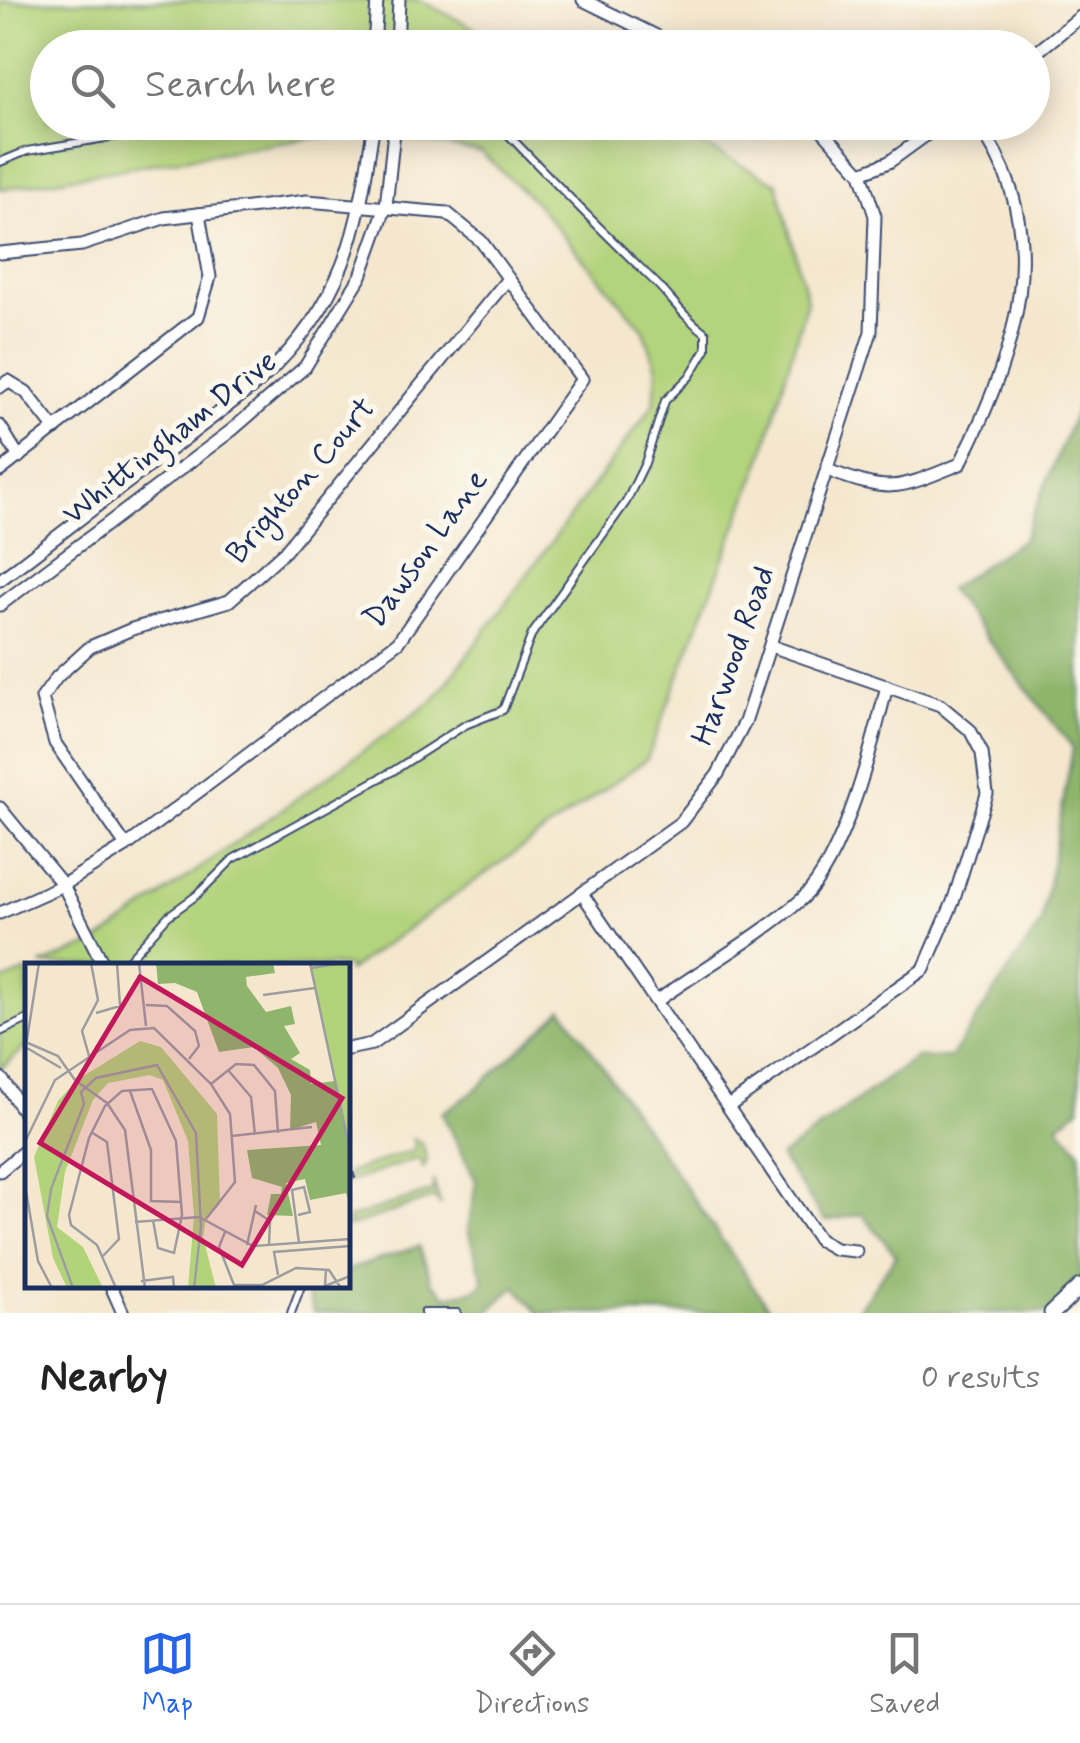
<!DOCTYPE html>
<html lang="en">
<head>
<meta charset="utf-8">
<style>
	:root { --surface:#fff; --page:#f6f6f6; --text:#222; --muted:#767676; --line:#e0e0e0; --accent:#2563eb }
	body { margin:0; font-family:Mynerve,sans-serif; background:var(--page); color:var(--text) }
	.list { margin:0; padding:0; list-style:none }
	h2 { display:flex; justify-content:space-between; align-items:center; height:130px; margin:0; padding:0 40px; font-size:42px }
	h2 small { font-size:32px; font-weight:400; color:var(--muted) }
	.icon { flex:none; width:55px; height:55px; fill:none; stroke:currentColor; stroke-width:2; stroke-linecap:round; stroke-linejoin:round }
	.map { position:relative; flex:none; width:1080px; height:1313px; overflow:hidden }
	.search { position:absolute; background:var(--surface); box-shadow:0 5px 25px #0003; left:30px; right:30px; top:30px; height:110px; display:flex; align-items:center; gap:25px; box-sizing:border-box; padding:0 35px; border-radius:55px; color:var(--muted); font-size:38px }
	.sheet { height:290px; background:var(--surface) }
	nav { display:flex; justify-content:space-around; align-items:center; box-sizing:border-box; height:140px; border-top:2px solid var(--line); background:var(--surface); font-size:28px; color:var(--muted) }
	nav a { display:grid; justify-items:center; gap:5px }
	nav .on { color:var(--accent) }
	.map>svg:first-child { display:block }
	.green { fill:#b3d37b; stroke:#67816c; stroke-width:2.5 }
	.forest { fill:#8eb56b; stroke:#547264; stroke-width:2.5 }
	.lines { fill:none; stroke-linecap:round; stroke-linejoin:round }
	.lane-casing { stroke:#3c4b6f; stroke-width:10 }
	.street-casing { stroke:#3c4b6f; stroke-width:15 }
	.secondary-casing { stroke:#3c4b6f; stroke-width:19 }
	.path { stroke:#3c4b6f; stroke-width:2.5; stroke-dasharray:8 8; stroke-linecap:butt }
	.lane { stroke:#fff; stroke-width:6 }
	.street { stroke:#fff; stroke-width:11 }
	.secondary { stroke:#fff; stroke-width:15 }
	.labels { text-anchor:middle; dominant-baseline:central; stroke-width:10; stroke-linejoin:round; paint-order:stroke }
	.street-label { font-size:32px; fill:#1b2f5e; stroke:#fbf7ec }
	.inset-road { fill:none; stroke:#9d9da1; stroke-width:2.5 }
	.view { fill:#c2185b; fill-opacity:0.15; stroke:#c2185b; stroke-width:5 }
	.inset-edge { fill:none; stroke:#1b2f5e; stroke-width:5 }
</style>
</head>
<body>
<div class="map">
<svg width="1080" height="1313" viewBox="0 0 1080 1313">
	<rect width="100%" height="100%" fill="#fbf7ec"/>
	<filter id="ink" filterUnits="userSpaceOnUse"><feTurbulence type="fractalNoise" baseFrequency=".01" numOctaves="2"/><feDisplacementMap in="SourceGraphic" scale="20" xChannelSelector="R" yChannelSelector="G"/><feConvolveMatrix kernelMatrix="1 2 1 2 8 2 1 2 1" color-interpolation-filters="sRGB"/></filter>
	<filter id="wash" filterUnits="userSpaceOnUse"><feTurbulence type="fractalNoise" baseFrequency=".0048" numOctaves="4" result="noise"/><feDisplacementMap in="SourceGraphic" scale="40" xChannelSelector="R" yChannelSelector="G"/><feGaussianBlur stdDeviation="2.25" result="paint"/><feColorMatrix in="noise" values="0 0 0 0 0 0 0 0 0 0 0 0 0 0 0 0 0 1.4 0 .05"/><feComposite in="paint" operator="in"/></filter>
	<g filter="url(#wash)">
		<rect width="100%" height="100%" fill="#f4e7ce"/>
		<g class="green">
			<path d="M 419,0 L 512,47 L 48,48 L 48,122 L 659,123 L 777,183 L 807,300 L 762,459 L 647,759 L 348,971 L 348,966 L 41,965 L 96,943 L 434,700 L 654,404 L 657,368 L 644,330 L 534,201 L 481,152 L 359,130 L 0,189 L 0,1 Z"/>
			<path d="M 27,971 L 27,1046 L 0,1069 L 0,982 Z"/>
			<path d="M 413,1139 L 422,1143 L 427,1161 L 423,1168 L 418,1158 L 348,1182 L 348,1173 L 415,1150 Z"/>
			<path d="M 433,1180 L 441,1206 L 435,1197 L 348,1227 L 348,1219 L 433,1191 Z"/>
		</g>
		<g class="forest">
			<path d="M 1080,401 L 1080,1108 L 1058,1125 L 1080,1151 L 1080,1287 L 1052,1313 L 856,1313 L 896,1255 L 862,1214 L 825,1221 L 780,1157 L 915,1058 L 950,1058 L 1041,923 L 1073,748 L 948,589 L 1023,539 Z"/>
			<path d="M 563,1009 L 772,1313 L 539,1313 L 515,1286 L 487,1313 L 314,1313 L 307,1293 L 315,1286 L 348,1286 L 348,1270 L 419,1246 L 432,1282 L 446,1296 L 475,1290 L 484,1282 L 468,1230 L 476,1181 L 442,1113 L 472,1093 Z"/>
		</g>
	</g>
	<g filter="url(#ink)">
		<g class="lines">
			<defs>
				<g id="lane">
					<path d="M 362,48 L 366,48"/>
					<path d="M 0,162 L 27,151 L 203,122"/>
					<path d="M 123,966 L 168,916 L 197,895 L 233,859 L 393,771 L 465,725 L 503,710 L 532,634 L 626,502 L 645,463 L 665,401 L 690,376 L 706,349 L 706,333 C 681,315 672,298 651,278 C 598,227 547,175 496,122"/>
					<path d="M 0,1032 L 28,1019"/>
					<path d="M 291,1313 L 301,1286"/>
					<path d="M 424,1313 L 457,1313"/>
				</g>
				<g id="street">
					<path d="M 583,0 L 681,48"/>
					<path d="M 374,48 L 377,0"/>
					<path d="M 397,48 L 399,0"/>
					<path d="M 1032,56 L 1080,17"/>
					<path d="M 861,173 L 889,162 L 944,122"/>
					<path d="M 0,253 L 82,245 L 164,218 L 307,201 L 447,213 L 481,241 L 582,379 L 398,642 L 126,846 L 63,885 L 0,913"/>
					<path d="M 0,387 L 8,381 L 26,392 L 55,429"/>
					<path d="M 0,426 L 19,457"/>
					<path d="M 827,470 C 891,494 896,490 960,464 C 1016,354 1057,231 976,122"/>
					<path d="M 0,471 L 198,317 L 210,277 L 199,214"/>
					<path d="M 0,580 L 259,382 C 346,300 357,236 374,122"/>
					<path d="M 0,605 L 232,430 L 305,367 L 361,276 L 386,206 L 395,122"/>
					<path d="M 0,808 L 63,885 L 104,966"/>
					<path d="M 126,846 L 55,743 L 42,698 L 57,677 L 90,647 L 132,629 L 229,601 L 285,551 L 507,280"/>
					<path d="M 583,895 L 819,1240 L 835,1249 L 856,1251"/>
					<path d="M 657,1001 C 704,967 759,937 802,899 C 844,860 873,743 887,686"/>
					<path d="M 348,1049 L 372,1044 L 681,822 L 718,774 L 745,722 L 871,332 L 875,216 L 861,173 L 815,122"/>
					<path d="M 2,1079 L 28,1119"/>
					<path d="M 729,1106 L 924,969 L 953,902 L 987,794 L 982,753 L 970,730 L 940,705 L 771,646"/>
					<path d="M 0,1171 L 28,1148"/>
					<path d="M 111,1286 L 123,1313"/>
				</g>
				<path id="secondary" d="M 1052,1313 L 1080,1287"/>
			</defs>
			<use href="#lane" class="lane-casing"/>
			<use href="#street" class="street-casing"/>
			<use href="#secondary" class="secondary-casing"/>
			<path class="path" d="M 353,1172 L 355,1179"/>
			<use href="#lane" class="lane"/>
			<use href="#street" class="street"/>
			<use href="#secondary" class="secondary"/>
		</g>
	</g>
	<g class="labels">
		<g class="street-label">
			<text transform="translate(170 438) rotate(-38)">Whittingham Drive</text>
			<text transform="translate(301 481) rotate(-49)">Brighton Court</text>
			<text transform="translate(426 549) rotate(-54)">Dawson Lane</text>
			<text transform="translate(734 656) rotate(-70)">Harwood Road</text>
		</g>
	</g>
	<g transform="translate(25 963)">
		<rect width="325" height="325" fill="#f4e7ce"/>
		<path d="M 284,0 L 325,0 L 325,188 ZM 115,78 L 136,84 L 192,151 L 195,241 L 181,256 L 178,274 L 191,325 L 163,325 L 169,253 L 163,178 L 138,117 L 125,112 L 83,120 L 68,137 L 40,209 L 32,264 L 58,284 L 78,325 L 42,325 L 28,295 L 9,194 L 33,138 L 52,117 Z" fill="#b3d37b"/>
		<path d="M 131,0 L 248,0 L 250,10 L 221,14 L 222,23 L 241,49 L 266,43 L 270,61 L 259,63 L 275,90 L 266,96 L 285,107 L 286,121 L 310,118 L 325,188 L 325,242 L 321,230 L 285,237 L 280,216 L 261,220 L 268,253 L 242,252 L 246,231 L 256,231 L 257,224 L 227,215 L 222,187 L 296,182 L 291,159 L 265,167 L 266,132 L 253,105 L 229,84 L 194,89 L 172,29 L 150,20 L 133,21 Z" fill="#8eb56b"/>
		<path class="inset-road" d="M 114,0 L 121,63M 285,0 L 325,188M 286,5 L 319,0M 238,32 L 290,25M 121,42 L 142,43 L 170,68 L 174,83 L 164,96M 71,50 L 95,43 L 92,0M 3,80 L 33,93 L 50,117 L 82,140 L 100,167 L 120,325M 2,85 L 36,105M 0,89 L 14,0M 64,93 L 57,68 L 73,37 L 66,0M 203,107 L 226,134 L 230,172M 186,121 L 211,101 L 229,102 L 250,128 L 253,170M 105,128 L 126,187 L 126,238 L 157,239M 66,169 L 82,179 L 94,276 L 78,293M 207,173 L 287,164M 0,179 L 30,117 L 105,67 L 129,65 L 186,121 L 205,151 L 210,219 L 181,256M 0,222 L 13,298 L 27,325M 230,248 L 245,258 L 244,282M 273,252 L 285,249 L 279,224 L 267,227 L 274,280M 110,259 L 174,254 L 228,283 L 325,276M 200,269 L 194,284 L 209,322 L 237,322 L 271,305 L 304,307 L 316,325M 222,282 L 231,242M 301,306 L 300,323 L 325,313M 253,312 L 249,289 L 325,283M 116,318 L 148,314 L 149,325M 48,325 L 22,253 L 26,226 L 59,141 L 56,129 L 71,115 L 132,102 L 171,170 L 176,264 L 169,325M 91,325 L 72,282 L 46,262 L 44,252 L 64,175 L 80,143 L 97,128 L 127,126 L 151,178 L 157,252 L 149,290 L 133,285 L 128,257"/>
		<path class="view" d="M 115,14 L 317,135 L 217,302 L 15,180 Z"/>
		<rect width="325" height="325" class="inset-edge"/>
	</g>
</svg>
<div class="search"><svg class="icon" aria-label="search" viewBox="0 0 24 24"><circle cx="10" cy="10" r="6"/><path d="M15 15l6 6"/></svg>Search here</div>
</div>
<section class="sheet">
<h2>Nearby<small>0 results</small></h2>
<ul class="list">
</ul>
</section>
<nav>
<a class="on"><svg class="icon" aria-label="map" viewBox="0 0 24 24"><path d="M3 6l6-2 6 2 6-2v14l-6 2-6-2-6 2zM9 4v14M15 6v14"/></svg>Map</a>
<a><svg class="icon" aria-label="directions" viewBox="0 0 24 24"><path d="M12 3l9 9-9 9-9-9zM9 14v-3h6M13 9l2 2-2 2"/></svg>Directions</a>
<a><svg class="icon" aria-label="saved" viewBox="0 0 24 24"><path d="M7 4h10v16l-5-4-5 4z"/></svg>Saved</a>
</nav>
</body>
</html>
